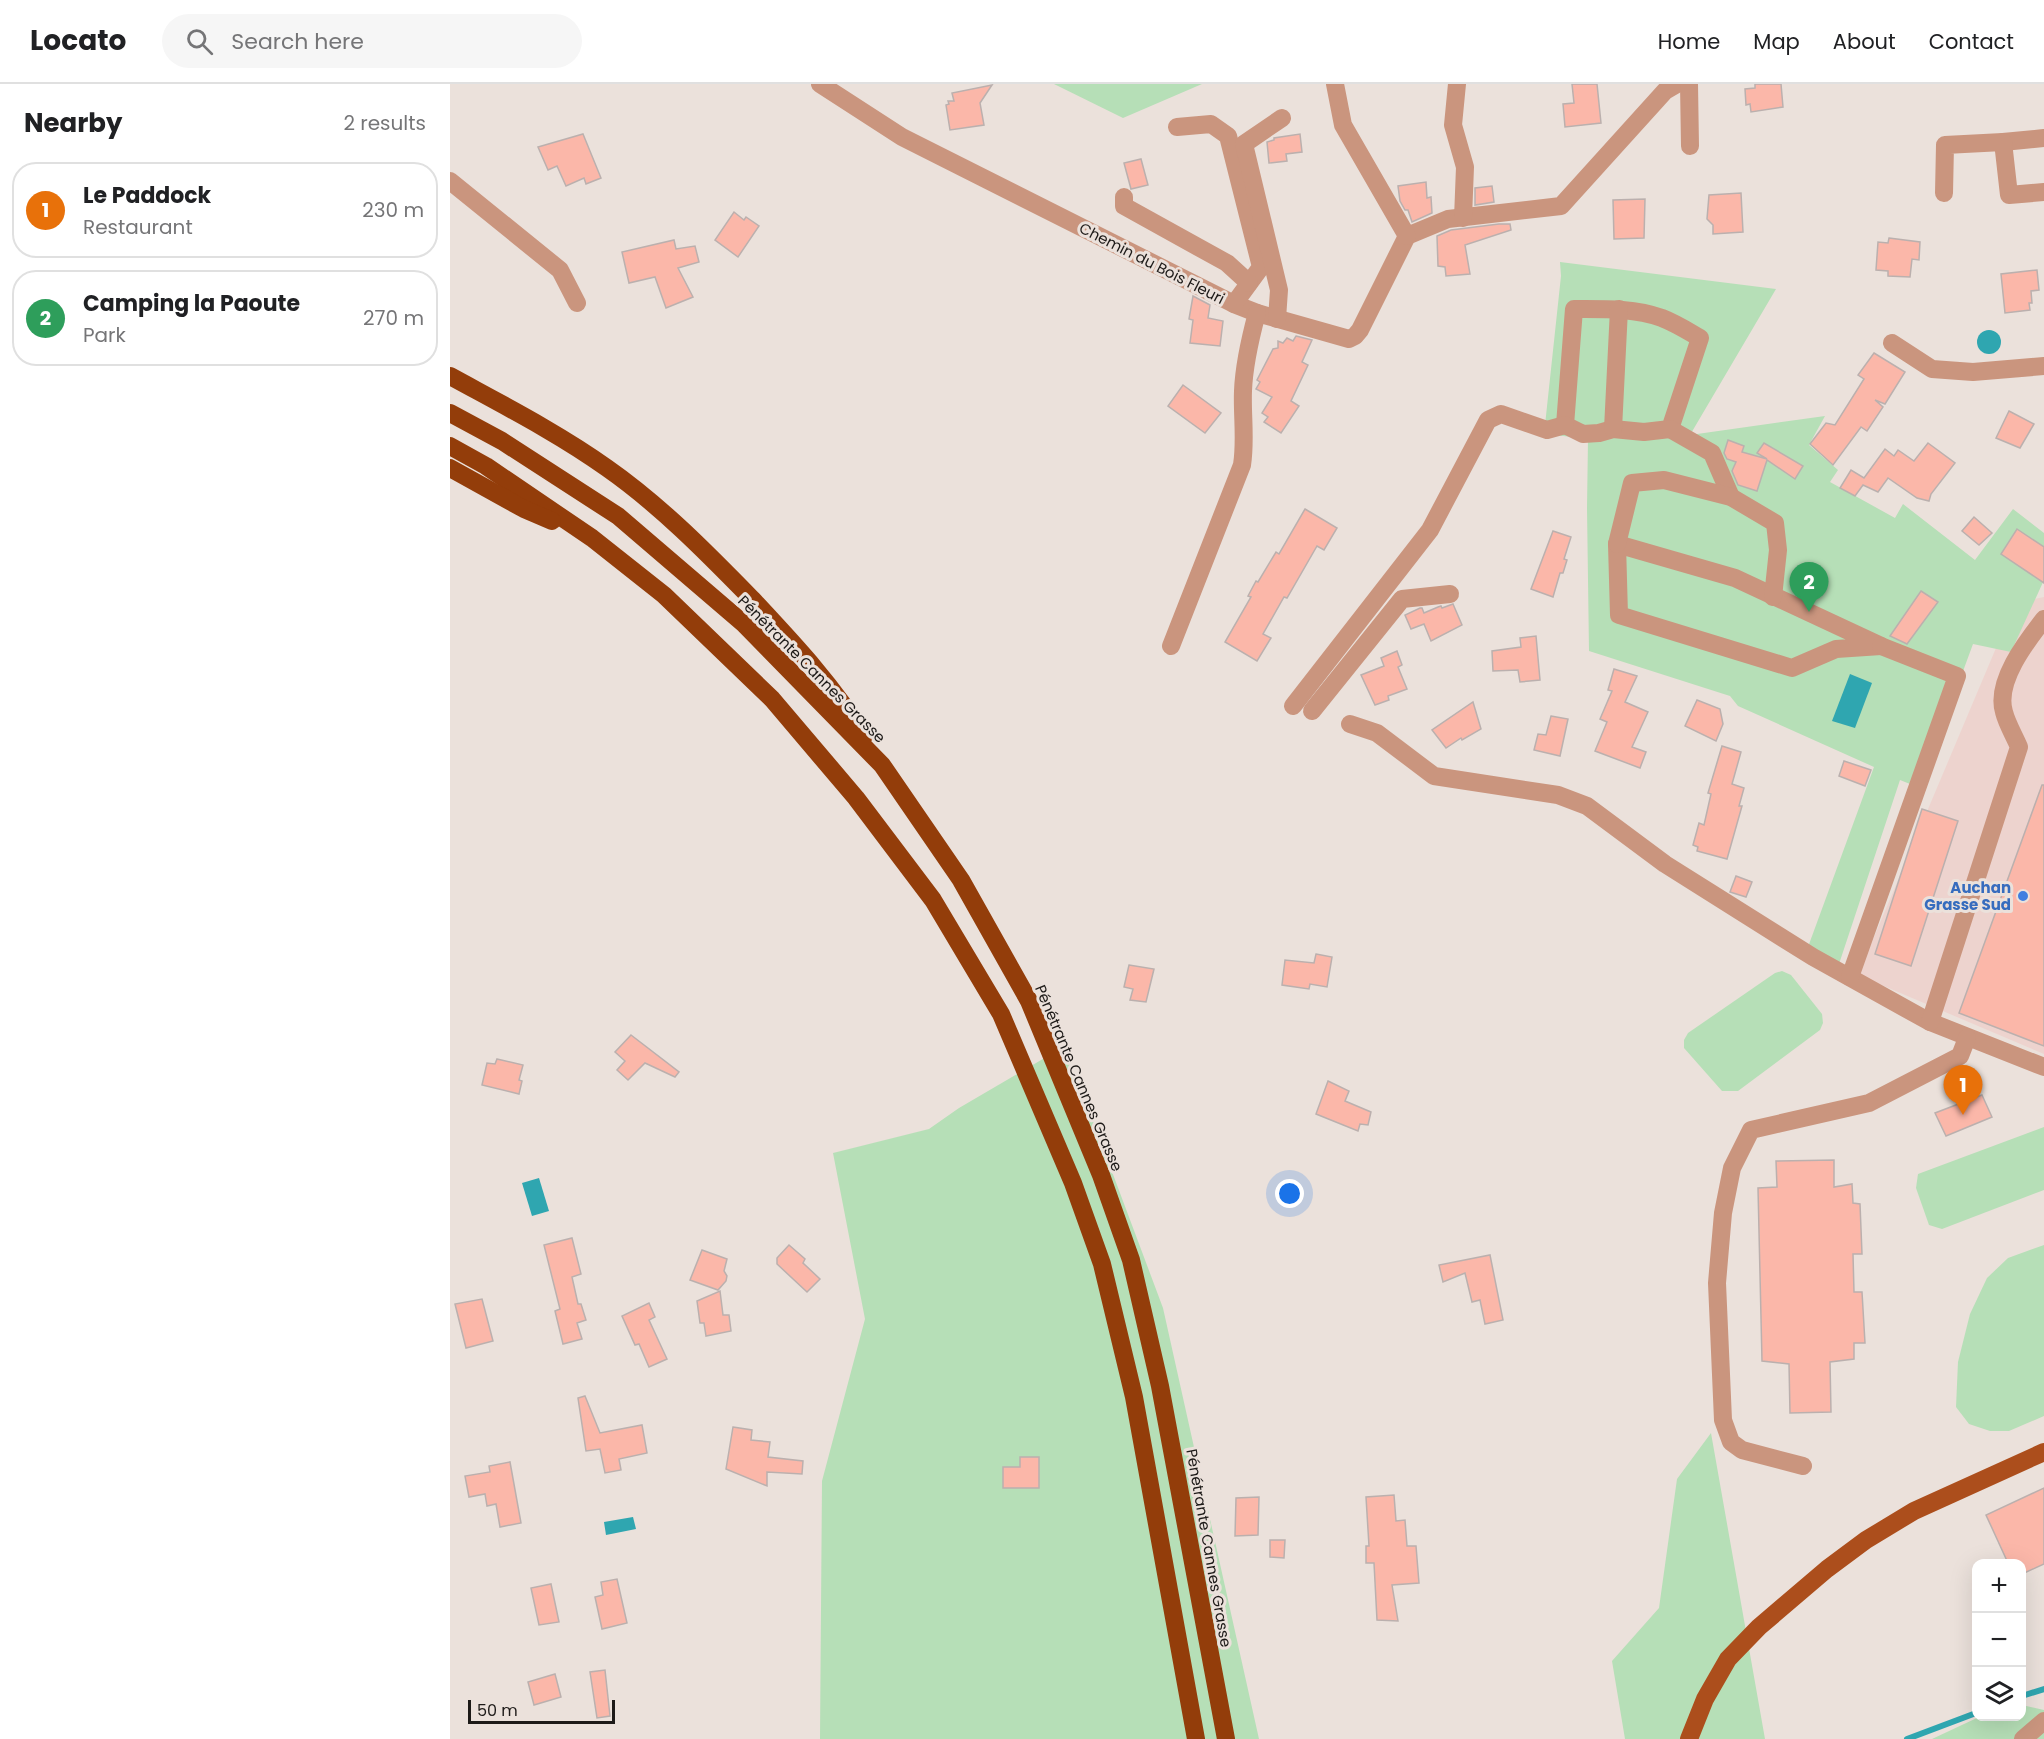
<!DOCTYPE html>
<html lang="en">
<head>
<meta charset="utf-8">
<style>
	:root { --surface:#fff; --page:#f6f6f6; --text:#202124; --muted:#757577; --line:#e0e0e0; --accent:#c83c71 }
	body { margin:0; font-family:Poppins,sans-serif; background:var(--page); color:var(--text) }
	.controls { position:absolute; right:18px; bottom:18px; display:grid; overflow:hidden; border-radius:12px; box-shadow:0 6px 24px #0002 }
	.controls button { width:54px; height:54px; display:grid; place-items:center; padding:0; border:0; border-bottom:2px solid var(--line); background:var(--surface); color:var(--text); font:30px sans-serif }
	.scale { position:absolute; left:18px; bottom:15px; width:147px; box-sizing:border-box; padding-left:6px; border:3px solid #1d1a18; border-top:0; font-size:16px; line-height:21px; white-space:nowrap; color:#1d1a18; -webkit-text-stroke:4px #ebe1db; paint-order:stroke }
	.you { position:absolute; left:840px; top:1110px; width:21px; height:21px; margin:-15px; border:4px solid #fff; border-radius:50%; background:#1a73e8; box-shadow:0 0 0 9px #1a73e833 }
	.badge { display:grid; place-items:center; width:39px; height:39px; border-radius:50%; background:var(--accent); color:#fff; font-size:20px; font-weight:700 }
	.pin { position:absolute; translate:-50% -50px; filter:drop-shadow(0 2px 3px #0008) }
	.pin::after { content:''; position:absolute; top:32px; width:21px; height:18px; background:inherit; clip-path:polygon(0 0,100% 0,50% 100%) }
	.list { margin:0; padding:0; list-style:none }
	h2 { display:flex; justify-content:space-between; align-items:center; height:78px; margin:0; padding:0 24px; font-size:26px }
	h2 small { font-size:20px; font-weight:400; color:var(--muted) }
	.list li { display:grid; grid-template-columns:39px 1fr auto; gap:18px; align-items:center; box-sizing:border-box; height:96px; margin:0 12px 12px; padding:0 12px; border:2px solid var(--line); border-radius:24px }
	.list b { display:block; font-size:22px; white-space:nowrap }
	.list p { margin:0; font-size:20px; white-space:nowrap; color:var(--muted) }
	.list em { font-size:20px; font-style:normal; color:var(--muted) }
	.icon { flex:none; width:33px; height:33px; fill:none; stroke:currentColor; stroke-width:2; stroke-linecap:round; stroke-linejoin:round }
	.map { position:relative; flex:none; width:1594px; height:1655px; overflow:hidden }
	header { display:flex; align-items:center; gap:36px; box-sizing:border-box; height:84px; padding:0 30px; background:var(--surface); border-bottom:2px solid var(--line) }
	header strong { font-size:28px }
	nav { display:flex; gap:33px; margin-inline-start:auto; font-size:21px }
	.search { width:420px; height:54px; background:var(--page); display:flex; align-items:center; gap:15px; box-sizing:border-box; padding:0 21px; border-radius:33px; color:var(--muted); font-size:22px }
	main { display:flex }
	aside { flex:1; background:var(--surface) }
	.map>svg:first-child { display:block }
	.commercial { fill:#edd3ce }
	.green { fill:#b6dfb7 }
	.water { fill:#2fa6b0 }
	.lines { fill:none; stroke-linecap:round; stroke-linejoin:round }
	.stream { stroke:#2fa6b0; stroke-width:6 }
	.building { fill:#fbb7a9; stroke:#bbb0ae; stroke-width:1.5 }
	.minor { stroke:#ca957e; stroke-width:18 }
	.major { stroke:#ac4e1c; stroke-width:18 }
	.highway { stroke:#933d0a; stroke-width:18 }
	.shop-dot { fill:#3f7fe0; stroke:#ebe1db; stroke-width:2 }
	.labels { text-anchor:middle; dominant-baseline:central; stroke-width:6; stroke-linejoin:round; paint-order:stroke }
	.street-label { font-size:15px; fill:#1d1a18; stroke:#ebe1db }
	.shop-label { font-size:15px; font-weight:bold; fill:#366cbe; stroke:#ebe1db; text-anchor:end }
</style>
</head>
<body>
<header>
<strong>Locato</strong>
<div class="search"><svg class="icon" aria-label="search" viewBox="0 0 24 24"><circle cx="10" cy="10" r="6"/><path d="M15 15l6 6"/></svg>Search here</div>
<nav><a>Home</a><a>Map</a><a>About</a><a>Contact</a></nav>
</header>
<main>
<aside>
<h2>Nearby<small>2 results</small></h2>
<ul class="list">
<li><span class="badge" style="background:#e8710a">1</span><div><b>Le Paddock</b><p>Restaurant</p></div><em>230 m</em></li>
<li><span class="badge" style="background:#2e9e5b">2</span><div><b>Camping la Paoute</b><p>Park</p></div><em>270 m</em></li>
</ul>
</aside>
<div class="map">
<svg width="1594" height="1655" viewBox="0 0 1594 1655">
	<rect width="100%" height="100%" fill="#ebe1db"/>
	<path class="commercial" d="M 1594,513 L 1594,970 L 1408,891 L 1565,519 Z"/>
	<g class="green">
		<path d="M 604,0 L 752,0 L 673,34 Z"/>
		<path d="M 1110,178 L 1326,205 L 1240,351 L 1375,332 L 1359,361 L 1388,386 L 1380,398 L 1445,434 L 1453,420 L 1525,476 L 1563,425 L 1594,449 L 1594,496 L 1561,568 L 1523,560 L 1470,704 L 1450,696 L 1389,880 L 1358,863 L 1424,683 L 1288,622 L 1280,612 L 1139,567 L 1137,424 L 1138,355 L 1105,351 L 1095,341 L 1111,192 Z"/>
		<path d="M 1332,887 L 1341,891 L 1372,930 L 1373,939 L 1370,946 L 1288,1007 L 1272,1007 L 1234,964 L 1234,956 L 1238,949 L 1325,889 Z"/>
		<path d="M 615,962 L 713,1224 L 809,1655 L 370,1655 L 372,1397 L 415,1235 L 383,1069 L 479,1045 L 509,1024 Z"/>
		<path d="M 1594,1043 L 1594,1106 L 1492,1145 L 1479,1141 L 1466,1104 L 1468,1090 Z"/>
		<path d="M 1594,1161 L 1594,1332 L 1559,1347 L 1540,1347 L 1519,1340 L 1506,1323 L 1508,1278 L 1520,1230 L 1537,1194 L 1558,1174 Z"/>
		<path d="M 1261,1349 L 1315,1655 L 1175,1655 L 1162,1577 L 1209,1524 L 1227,1395 Z"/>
		<path d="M 1572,1621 L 1594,1626 L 1594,1655 L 1482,1655 L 1529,1633 L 1572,1632 Z"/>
	</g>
	<g class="water">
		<circle cx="1539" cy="258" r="12"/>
		<path d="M 1400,590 L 1422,599 L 1405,644 L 1382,637 Z"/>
		<path d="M 89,1094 L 99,1127 L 82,1132 L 72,1099 Z"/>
		<path d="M 183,1433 L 186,1445 L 156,1451 L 154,1438 Z"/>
	</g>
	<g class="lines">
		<g class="stream">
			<path d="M 1572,1612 L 1594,1605"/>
			<path d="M 1457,1655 L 1526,1629"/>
		</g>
	</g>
	<g class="building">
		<path d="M 1122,0 L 1147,0 L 1151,39 L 1115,43 L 1113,20 L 1124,19 Z"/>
		<path d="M 1305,0 L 1331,0 L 1333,23 L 1301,28 L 1300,20 L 1296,21 L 1295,5 L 1305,4 Z"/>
		<path d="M 542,1 L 530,19 L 534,41 L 500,46 L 496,21 L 499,20 L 498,17 L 504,17 L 502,9 Z"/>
		<path d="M 133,50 L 151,94 L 136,100 L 134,94 L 116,102 L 107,82 L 98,86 L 88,63 Z"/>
		<path d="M 850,50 L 852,68 L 836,70 L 837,77 L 819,79 L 817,58 L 824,56 L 824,54 Z"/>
		<path d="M 691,75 L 698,101 L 681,105 L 674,79 Z"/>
		<path d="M 976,98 L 977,114 L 981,113 L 982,129 L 962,138 L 958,126 L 955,126 L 950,117 L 948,102 Z"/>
		<path d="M 1042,102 L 1044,118 L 1025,121 L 1025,104 Z"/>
		<path d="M 1291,109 L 1293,148 L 1263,150 L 1263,141 L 1257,135 L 1259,111 Z"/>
		<path d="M 1195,115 L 1194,154 L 1164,155 L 1163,116 Z"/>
		<path d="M 284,128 L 294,136 L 296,133 L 309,142 L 288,173 L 265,156 Z"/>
		<path d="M 1049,140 L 1060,140 L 1061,146 L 1015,161 L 1020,190 L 996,192 L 995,183 L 988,182 L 987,152 L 1001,146 Z"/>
		<path d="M 1439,154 L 1470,158 L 1469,176 L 1462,175 L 1460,193 L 1438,192 L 1438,187 L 1426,186 L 1428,158 L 1438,159 Z"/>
		<path d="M 224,156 L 226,165 L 245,162 L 249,178 L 228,184 L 243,213 L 216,224 L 205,193 L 179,199 L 172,168 Z"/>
		<path d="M 1587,186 L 1589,206 L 1581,207 L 1582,219 L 1579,219 L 1580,226 L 1555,229 L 1551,190 Z"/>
		<path d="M 743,212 L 760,221 L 758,234 L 773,237 L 770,262 L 740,259 L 743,236 L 739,235 Z"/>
		<path d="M 846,252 L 862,256 L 852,278 L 858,281 L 841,317 L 849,322 L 831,349 L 814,338 L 818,333 L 812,329 L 822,313 L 806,305 L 810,298 L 807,296 L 823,265 L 828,264 L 828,257 L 833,259 L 837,254 L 843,257 Z"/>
		<path d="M 1424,269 L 1455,288 L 1435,320 L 1425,316 L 1433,323 L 1417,347 L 1411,343 L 1383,381 L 1360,360 L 1376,339 L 1385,341 L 1414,295 L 1408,291 Z"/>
		<path d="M 733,301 L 771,329 L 755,349 L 718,322 Z"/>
		<path d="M 1559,327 L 1584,340 L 1570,364 L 1546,354 Z"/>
		<path d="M 1278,356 L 1294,362 L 1292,368 L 1317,375 L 1307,369 L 1314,359 L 1353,382 L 1345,395 L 1317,376 L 1307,407 L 1288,401 L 1282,387 L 1286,378 L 1277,375 L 1274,369 Z"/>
		<path d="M 1478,359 L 1505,379 L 1481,410 L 1479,417 L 1467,414 L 1438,394 L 1428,408 L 1413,401 L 1405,412 L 1390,404 L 1401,386 L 1414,394 L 1435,365 L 1444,372 L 1448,366 L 1464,377 Z"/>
		<path d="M 855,425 L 887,444 L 874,466 L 867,462 L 837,514 L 834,513 L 813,550 L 821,554 L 807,577 L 775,558 L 801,513 L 798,512 L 806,497 L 808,498 L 826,468 L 829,470 Z"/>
		<path d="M 1524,433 L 1542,449 L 1529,461 L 1512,447 Z"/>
		<path d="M 1567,445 L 1594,463 L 1594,499 L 1551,470 Z"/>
		<path d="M 1103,447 L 1121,453 L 1114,475 L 1117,476 L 1113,489 L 1110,489 L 1103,513 L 1081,505 Z"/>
		<path d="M 1471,507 L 1488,518 L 1457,560 L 1440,552 Z"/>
		<path d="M 1003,520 L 1012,541 L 981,557 L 974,540 L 961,545 L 955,531 L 970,524 L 972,524 L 974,529 L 988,523 L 991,522 L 992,524 Z"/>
		<path d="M 1086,552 L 1090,596 L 1070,598 L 1068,586 L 1043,587 L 1042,567 L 1071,563 L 1070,554 Z"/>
		<path d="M 947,567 L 952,581 L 948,583 L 957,605 L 938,612 L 939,616 L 925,621 L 911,591 L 934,582 L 931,574 Z"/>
		<path d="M 1164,585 L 1187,592 L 1175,618 L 1198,628 L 1182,663 L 1196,668 L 1190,684 L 1145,667 L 1157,638 L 1150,635 L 1162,607 L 1158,606 Z"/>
		<path d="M 1247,616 L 1270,625 L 1273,640 L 1266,657 L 1235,642 Z"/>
		<path d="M 1023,618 L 1031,645 L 1012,656 L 1011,654 L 996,664 L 982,646 Z"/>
		<path d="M 1101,632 L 1118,635 L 1110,672 L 1084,666 L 1088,650 L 1096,651 Z"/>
		<path d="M 1272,662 L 1291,668 L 1282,700 L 1294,704 L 1289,722 L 1292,722 L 1277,775 L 1247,767 L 1248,763 L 1243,761 L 1249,739 L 1254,741 L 1261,710 L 1258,709 Z"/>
		<path d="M 1394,677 L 1421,686 L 1415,702 L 1389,692 Z"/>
		<path d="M 1592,701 L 1594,701 L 1594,962 L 1509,929 Z"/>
		<path d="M 1472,725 L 1508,737 L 1461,882 L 1425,870 Z"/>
		<path d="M 1286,792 L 1302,798 L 1296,813 L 1280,808 Z"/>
		<path d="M 866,870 L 882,873 L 877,903 L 860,900 L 859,905 L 832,901 L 835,876 L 864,879 Z"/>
		<path d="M 679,881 L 704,885 L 696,918 L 680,916 L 683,905 L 674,903 Z"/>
		<path d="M 181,951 L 229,988 L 225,993 L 195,979 L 178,996 L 167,986 L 175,977 L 165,968 Z"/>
		<path d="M 47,975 L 73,981 L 69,996 L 72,997 L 69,1010 L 32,1001 L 37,979 L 45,980 Z"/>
		<path d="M 878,997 L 899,1007 L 895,1017 L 921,1028 L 918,1041 L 910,1040 L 908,1047 L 866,1030 Z"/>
		<path d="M 1532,1011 L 1542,1033 L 1496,1052 L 1485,1029 Z"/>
		<path d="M 1384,1076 L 1384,1103 L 1402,1100 L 1403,1119 L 1410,1120 L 1412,1170 L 1403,1170 L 1404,1208 L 1412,1208 L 1415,1259 L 1404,1259 L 1404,1275 L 1380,1278 L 1381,1328 L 1340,1329 L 1339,1280 L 1312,1277 L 1308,1104 L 1327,1103 L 1326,1077 Z"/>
		<path d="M 122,1154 L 131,1190 L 122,1193 L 128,1220 L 131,1220 L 136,1236 L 127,1239 L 132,1255 L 113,1260 L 105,1227 L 110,1225 L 94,1161 Z"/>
		<path d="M 339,1161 L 355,1175 L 353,1179 L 370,1195 L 357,1208 L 327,1180 L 327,1174 Z"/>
		<path d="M 252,1166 L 277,1175 L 274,1187 L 277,1192 L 276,1197 L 268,1206 L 240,1196 Z"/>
		<path d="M 1040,1171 L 1053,1236 L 1035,1240 L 1030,1216 L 1022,1218 L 1015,1189 L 993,1198 L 989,1181 Z"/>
		<path d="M 270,1207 L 273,1231 L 279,1231 L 281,1247 L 256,1252 L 254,1239 L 250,1239 L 247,1217 Z"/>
		<path d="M 32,1215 L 43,1257 L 16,1264 L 5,1220 Z"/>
		<path d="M 199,1219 L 205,1233 L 199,1236 L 217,1275 L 199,1283 L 189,1260 L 185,1261 L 172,1232 Z"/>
		<path d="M 135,1312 L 150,1349 L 192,1341 L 197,1369 L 169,1375 L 171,1386 L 155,1389 L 150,1365 L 136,1367 L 128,1314 Z"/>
		<path d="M 283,1343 L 302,1346 L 301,1356 L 320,1358 L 318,1373 L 353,1377 L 352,1390 L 317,1388 L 317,1402 L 276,1385 Z"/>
		<path d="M 570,1373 L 589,1373 L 589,1404 L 553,1404 L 553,1383 L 570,1383 Z"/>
		<path d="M 60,1378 L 71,1439 L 50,1443 L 46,1420 L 37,1422 L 35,1410 L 19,1413 L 15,1392 L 40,1388 L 39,1382 Z"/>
		<path d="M 1594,1404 L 1594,1480 L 1572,1490 L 1572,1479 L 1558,1479 L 1536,1431 Z"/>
		<path d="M 944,1411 L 946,1437 L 955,1436 L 957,1462 L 966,1462 L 969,1499 L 942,1501 L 948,1537 L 927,1536 L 924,1479 L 916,1479 L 916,1462 L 919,1462 L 916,1413 Z"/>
		<path d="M 809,1413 L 808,1451 L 785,1452 L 786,1414 Z"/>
		<path d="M 820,1456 L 835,1456 L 834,1474 L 820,1473 Z"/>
		<path d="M 167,1495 L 177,1539 L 152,1545 L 145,1513 L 153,1511 L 151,1498 Z"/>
		<path d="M 101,1500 L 109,1538 L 89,1541 L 81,1504 Z"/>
		<path d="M 155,1586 L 160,1632 L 147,1634 L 140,1588 Z"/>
		<path d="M 105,1590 L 111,1613 L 84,1621 L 78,1598 Z"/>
	</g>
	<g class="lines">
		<g class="minor">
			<path d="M 370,0 L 452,53 L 784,220 L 807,229 L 899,255 L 905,252 L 910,246 L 957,152 L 998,135 L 1111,122 L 1215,7 L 1227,0"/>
			<path d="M 885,0 L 893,41 L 957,152"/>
			<path d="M 1007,0 L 1003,41 L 1015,83 L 1013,134"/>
			<path d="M 1239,0 L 1240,62"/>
			<path d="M 727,43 L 761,40 L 778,52 L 811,183 L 784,220"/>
			<path d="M 1553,58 L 1594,54"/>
			<path d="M 0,97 L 110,186 L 127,219"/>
			<path d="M 1494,109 L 1495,61 L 1553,58 L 1559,111 L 1594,108"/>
			<path d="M 674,113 L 674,122 L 777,179 L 799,199"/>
			<path d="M 1124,225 C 1154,225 1184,224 1212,234 C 1225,239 1238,247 1250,254 L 1220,345 L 1194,348 L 1163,345 L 1149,349 L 1133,350 L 1115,341 Z"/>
			<path d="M 827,235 L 829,206 L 794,60 L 832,34"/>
			<path d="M 1442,259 L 1482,285 L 1523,288 L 1594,282"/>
			<path d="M 1163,345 L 1169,225"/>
			<path d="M 1220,345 L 1262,369 L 1281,413"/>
			<path d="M 1167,460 L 1285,494 L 1431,562 L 1386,565 L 1342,584 L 1169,531 Z"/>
			<path d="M 1167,460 L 1182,399 L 1214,396 L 1281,413 L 1325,439 L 1328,466 L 1323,513"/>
			<path d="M 721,562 L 792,381 C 796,356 792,332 793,307 C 794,280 800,255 807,229"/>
			<path d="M 843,622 L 980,446 L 1038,336 L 1051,330 L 1097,346 L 1115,341"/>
			<path d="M 862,627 L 952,515 L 1000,510"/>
			<path d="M 900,640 L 927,649 L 984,692 L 1108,711 L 1137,722 L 1215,780 L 1363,873 L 1480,938 L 1594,983"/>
			<path d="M 1400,893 L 1507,592 L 1431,562"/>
			<path d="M 1480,938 L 1569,663 C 1564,651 1557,640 1554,628 C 1545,598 1576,558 1594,535"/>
			<path d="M 1353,1382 L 1292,1366 L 1281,1358 L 1273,1336 L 1267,1199 L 1273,1129 L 1282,1084 L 1301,1046 L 1419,1019 L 1510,972 L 1517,954"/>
			<path d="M 1573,1655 L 1594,1637"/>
		</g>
		<path class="major" d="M 1239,1655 L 1255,1615 L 1278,1575 L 1309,1543 L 1377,1485 L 1416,1456 L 1464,1427 L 1594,1368"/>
		<g class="highway">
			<path d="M 0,292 C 53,321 108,349 157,384 C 210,421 257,469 302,515 C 342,558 383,601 414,652"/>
			<path d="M 0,329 L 52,357 L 168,432 L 294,540 L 432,681 L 511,796 L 579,917 L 651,1091 L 681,1176 L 710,1302 L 776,1655"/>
			<path d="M 0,362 L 36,382 L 142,454 L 214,511 L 322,615 L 406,714 L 483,816 L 551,930 L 623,1099 L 652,1180 L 684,1313 L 746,1655"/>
			<path d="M 0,384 L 74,425 L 102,437"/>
		</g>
	</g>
	<circle class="shop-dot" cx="1573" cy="812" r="6"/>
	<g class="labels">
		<g class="street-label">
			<text transform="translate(702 179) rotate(27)">Chemin du Bois Fleuri</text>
			<text transform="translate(362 585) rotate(45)">Pénétrante Cannes Grasse</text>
			<text transform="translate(629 994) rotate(67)">Pénétrante Cannes Grasse</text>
			<text transform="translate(759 1464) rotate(80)">Pénétrante Cannes Grasse</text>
		</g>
		<g class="shop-label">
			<text x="1561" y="803">Auchan<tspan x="1561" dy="17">Grasse Sud</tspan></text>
		</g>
	</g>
</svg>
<div class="controls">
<button>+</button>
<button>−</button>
<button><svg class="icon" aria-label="layers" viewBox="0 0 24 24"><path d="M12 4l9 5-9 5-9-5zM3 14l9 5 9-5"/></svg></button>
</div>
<div class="scale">50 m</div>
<div class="you"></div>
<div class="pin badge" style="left:1513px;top:1031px;background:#e8710a">1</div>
<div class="pin badge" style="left:1359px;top:528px;background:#2e9e5b">2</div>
</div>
</main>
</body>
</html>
